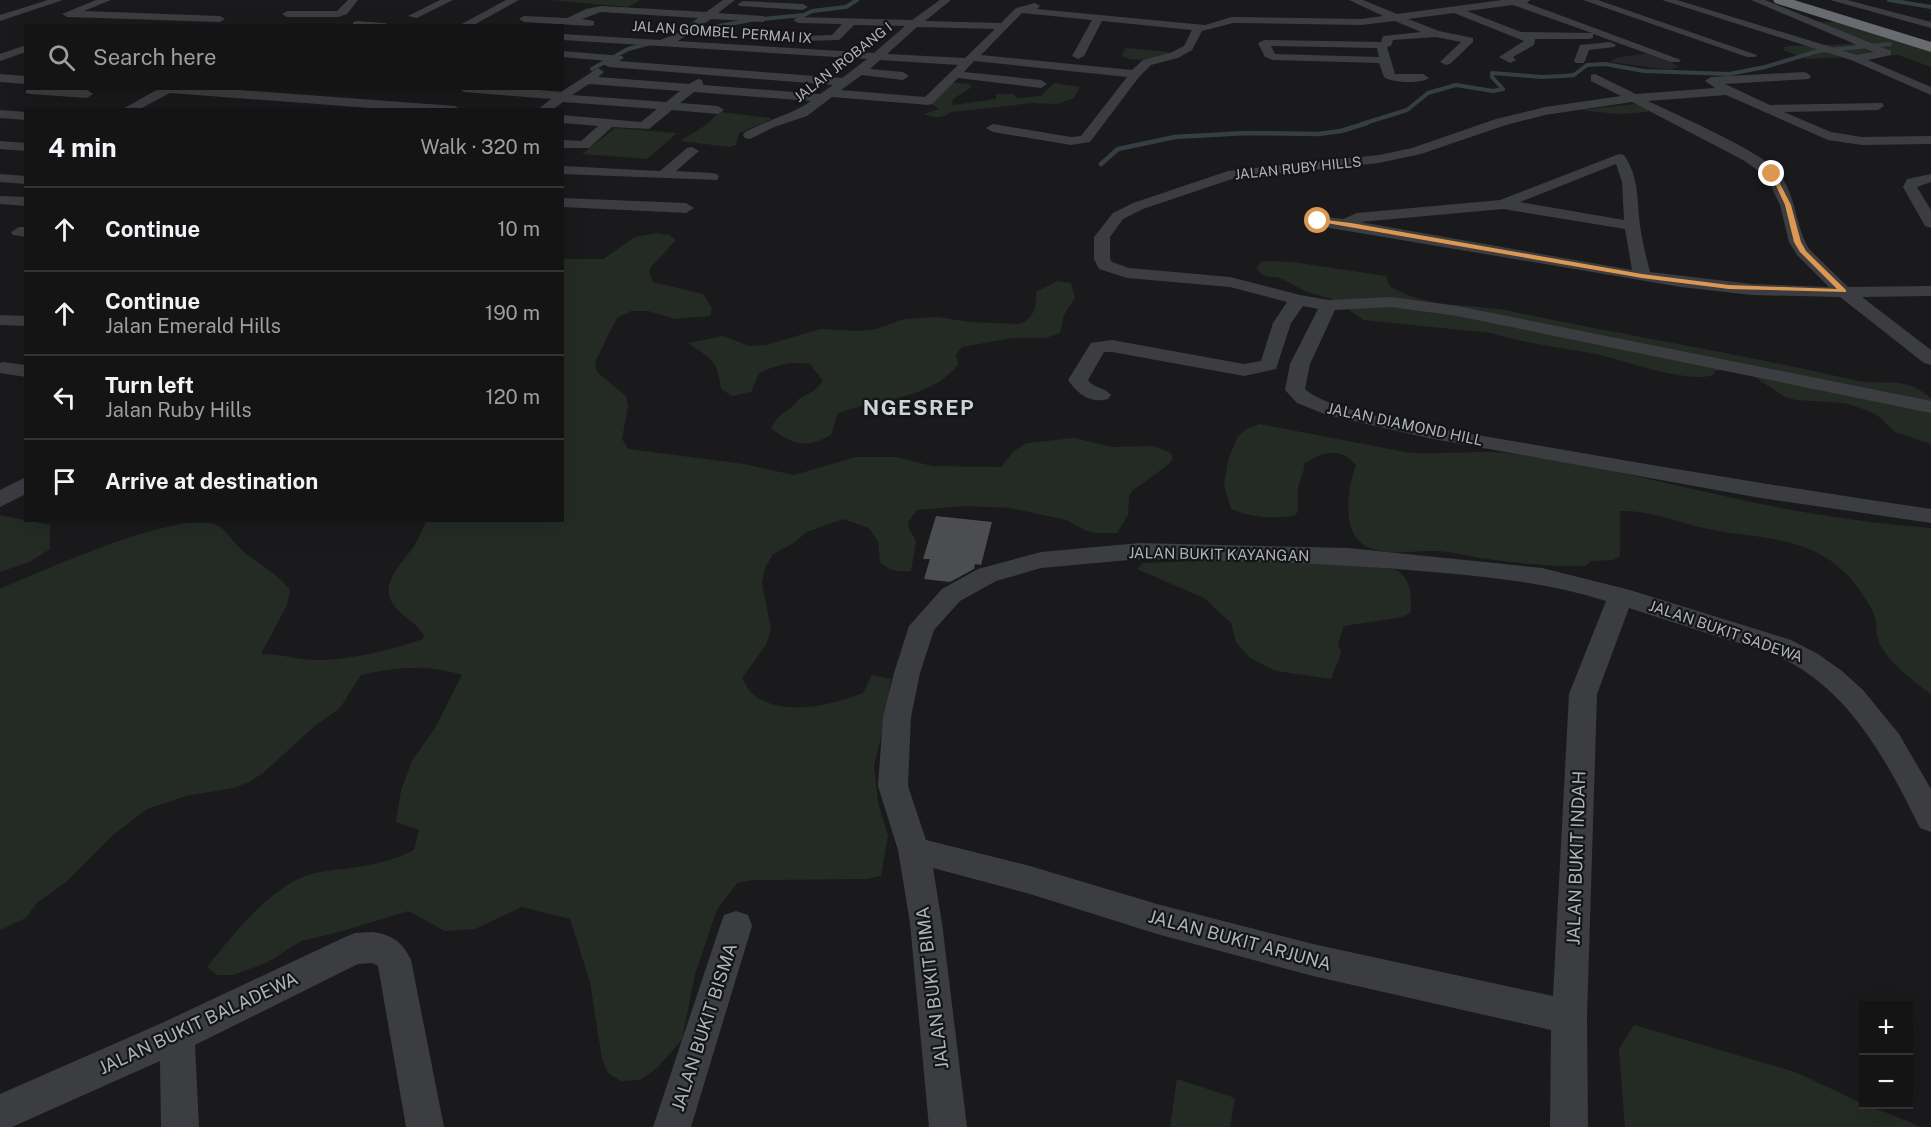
<!DOCTYPE html>
<html lang="en">
<head>
<meta charset="utf-8">
<style>
	:root { --surface:#141415; --page:#1d1d1e; --text:#f1f3f6; --muted:#9d9ea0; --line:#333334 }
	body { margin:0; font-family:"Public Sans",sans-serif; background:var(--page); color:var(--text) }
	.controls { position:absolute; right:18px; bottom:18px; display:grid; overflow:hidden; border-radius:0px; box-shadow:0 6px 24px #0002 }
	.controls button { width:54px; height:54px; display:grid; place-items:center; padding:0; border:0; border-bottom:2px solid var(--line); background:var(--surface); color:var(--text); font:30px sans-serif }
	.stop { position:absolute; width:18px; height:18px; margin:-14px; border:4px solid #dc9852; border-radius:50%; background:#fff }
	.stop.end { background:#dc9852; border-color:#fff; box-shadow:0 2px 6px #0008 }
	.list { margin:0; padding:0; list-style:none }
	h2 { display:flex; justify-content:space-between; align-items:center; height:78px; margin:0; padding:0 24px; font-size:26px }
	h2 small { font-size:20px; font-weight:400; color:var(--muted) }
	.list li { display:grid; grid-template-columns:39px 1fr auto; gap:18px; align-items:center; box-sizing:border-box; height:84px; padding:0 24px; border-top:2px solid var(--line) }
	.list b { display:block; font-size:22px; white-space:nowrap }
	.list p { margin:0; font-size:20px; white-space:nowrap; color:var(--muted) }
	.list em { font-size:20px; font-style:normal; color:var(--muted) }
	.icon { flex:none; width:33px; height:33px; fill:none; stroke:currentColor; stroke-width:2; stroke-linecap:round; stroke-linejoin:round }
	.map { position:relative; flex:none; width:1931px; height:1127px; overflow:hidden }
	.search { position:absolute; background:var(--surface); box-shadow:0 6px 24px #0002; left:24px; top:24px; width:540px; height:66px; display:flex; align-items:center; gap:15px; box-sizing:border-box; padding:0 21px; border-radius:0px; color:var(--muted); font-size:22px }
	.panel { position:absolute; background:var(--surface); box-shadow:0 6px 24px #0002; left:24px; top:108px; width:540px; height:414px; border-radius:0px }
	.map>svg:first-child { display:block }
	.built { fill:#262629 }
	.green { fill:#242b24 }
	.lines { fill:none; stroke-linecap:round; stroke-linejoin:round }
	.stream-far1 { stroke:#353f43; stroke-width:4 }
	.stream { stroke:#353f43; stroke-width:4.5 }
	.building { fill:#4c4d51 }
	.minor { fill:#3b3d40; fill-rule:evenodd }
	.highway { fill:#686c71; fill-rule:evenodd }
	.route { fill:#dc9852 }
	.labels { text-anchor:middle; dominant-baseline:central; stroke-width:4.5; stroke-linejoin:round; paint-order:stroke }
	.far-street-label { font-size:14px; fill:#aeb3ba; stroke:#151517 }
	.street-label { font-size:15px; fill:#aeb3ba; stroke:#151517 }
	.near-street-label { font-size:18px; fill:#aeb3ba; stroke:#151517 }
	.district-label { font-size:21px; font-weight:bold; letter-spacing:1.5px; fill:#ced2d6; stroke:#151517 }
</style>
</head>
<body>
<div class="map">
<svg width="1931" height="1127" viewBox="0 0 1931 1127">
	<rect width="100%" height="100%" fill="#1a1a1c"/>
	<path class="built" d="M 1648,53 L 1675,62 L 1671,63 L 1679,66 L 1671,70 L 1610,62 L 1616,58 Z"/>
	<g class="green">
		<path d="M 550,0 L 640,0 L 628,7 Z"/>
		<path d="M 1817,22 L 1842,22 L 1931,50 L 1931,67 L 1898,55 L 1807,59 L 1783,50 L 1784,47 L 1791,46 L 1853,44 Z"/>
		<path d="M 1126,48 L 1169,52 L 1170,55 C 1154,58 1135,64 1121,55 Z"/>
		<path d="M 949,82 L 969,84 L 972,87 L 953,99 L 952,103 L 954,105 L 996,99 L 996,94 L 1014,94 L 1016,98 L 1041,96 L 1054,83 L 1080,87 L 1074,98 L 1057,104 L 1033,103 L 951,112 C 943,119 933,118 924,114 L 939,109 L 930,103 Z"/>
		<path d="M 1635,104 L 1648,109 L 1648,112 L 1618,114 L 1581,110 Z"/>
		<path d="M 720,112 L 770,118 L 772,119 L 739,133 L 736,145 L 730,147 L 680,141 L 706,125 Z"/>
		<path d="M 615,128 L 677,133 L 647,159 L 582,154 Z"/>
		<path d="M 656,233 L 669,235 L 676,240 L 650,268 L 649,272 L 653,282 L 703,294 L 712,308 L 710,316 L 675,319 L 648,311 L 631,311 L 617,318 L 608,335 L 595,363 L 597,372 L 626,396 L 628,406 L 622,439 L 628,449 L 744,464 L 794,475 L 856,457 L 896,457 L 932,466 L 1001,467 L 1014,451 L 1027,443 L 1074,438 L 1112,447 L 1153,446 L 1171,453 L 1173,459 L 1169,464 L 1132,491 L 1129,496 L 1128,515 L 1117,533 L 1094,533 L 1084,530 L 1067,520 L 1010,508 L 967,506 L 917,510 C 903,528 908,524 916,541 L 911,571 C 898,572 890,571 880,562 L 878,541 L 869,528 L 843,519 L 807,532 L 792,544 L 773,554 L 765,568 L 762,583 L 771,629 L 766,645 L 742,678 C 745,683 748,690 753,694 C 781,718 832,705 863,693 L 872,675 L 891,679 L 884,724 L 874,766 L 878,802 L 888,836 L 881,876 L 866,879 L 753,880 L 737,883 L 717,910 L 695,974 L 682,1040 L 656,1069 L 640,1080 L 621,1081 L 608,1073 L 602,1059 L 590,982 L 570,919 L 522,907 L 475,929 L 445,931 L 408,911 L 339,932 L 301,941 L 268,962 L 233,975 L 217,975 L 207,967 C 234,934 276,878 321,872 C 354,867 383,866 414,850 L 419,830 L 396,822 L 401,790 L 412,761 L 435,728 L 462,675 C 428,664 396,667 361,675 L 340,708 L 316,725 L 263,773 L 249,782 L 234,788 L 186,796 L 147,809 L 113,835 L 67,881 L 36,904 L 26,918 L 0,930 L 0,589 C 46,570 168,513 214,524 C 224,527 228,535 234,542 C 250,561 275,570 290,590 L 287,605 L 261,654 C 276,654 288,657 302,659 C 335,664 394,650 425,638 C 416,620 403,619 393,604 C 379,584 403,562 414,546 C 419,538 423,529 426,521 L 562,520 L 563,259 L 603,259 L 635,237 Z"/>
		<path d="M 1267,261 L 1293,262 L 1386,276 L 1390,287 C 1400,291 1410,297 1420,299 C 1449,307 1480,305 1510,311 C 1624,335 1740,354 1854,380 C 1886,387 1902,374 1931,398 L 1931,444 L 1895,432 L 1877,415 L 1866,410 L 1845,403 L 1796,400 L 1785,397 L 1753,376 L 1722,370 L 1715,371 L 1713,375 C 1687,384 1624,360 1596,354 C 1561,347 1525,344 1491,333 L 1364,320 L 1332,299 L 1307,292 L 1280,278 L 1264,276 L 1256,269 L 1261,262 Z"/>
		<path d="M 1057,281 L 1071,283 L 1075,298 L 1064,315 L 1060,333 L 1046,338 L 1013,338 L 962,347 L 956,355 L 958,365 C 929,400 878,399 838,413 L 831,435 C 805,449 793,445 771,428 L 778,417 L 791,408 L 799,399 L 815,390 L 823,381 L 810,364 C 791,361 777,365 759,373 L 751,392 L 732,396 L 721,389 C 718,360 711,359 688,343 L 723,336 L 749,346 L 766,345 L 820,329 L 859,331 L 876,329 L 904,319 L 921,318 L 937,317 L 970,322 L 1019,324 C 1034,319 1037,306 1036,292 Z"/>
		<path d="M 1260,424 L 1405,452 C 1441,456 1478,449 1514,454 C 1590,463 1663,483 1737,499 C 1801,513 1866,523 1931,528 L 1931,694 C 1915,683 1883,658 1878,639 C 1876,634 1877,627 1876,621 C 1874,611 1865,598 1859,589 C 1819,534 1768,541 1708,529 C 1678,523 1651,510 1620,511 L 1620,556 L 1613,560 L 1591,561 L 1586,566 C 1550,567 1515,563 1480,558 C 1465,555 1449,551 1434,551 C 1412,550 1387,557 1366,546 C 1340,533 1348,486 1356,465 C 1339,446 1323,452 1304,464 C 1305,473 1299,480 1298,489 C 1296,498 1300,506 1296,515 C 1276,520 1251,517 1231,509 L 1224,485 L 1228,460 L 1237,438 L 1246,429 Z"/>
		<path d="M 0,515 L 50,525 L 50,549 L 29,562 L 0,572 Z"/>
		<path d="M 1202,561 L 1319,562 L 1394,569 C 1412,578 1411,594 1411,612 L 1402,617 L 1344,626 L 1338,644 L 1341,653 L 1331,679 L 1276,671 L 1250,658 L 1236,642 L 1231,623 L 1204,598 L 1137,569 L 1143,563 Z"/>
		<path d="M 1634,1025 L 1795,1072 L 1864,1104 L 1922,1127 L 1625,1127 L 1619,1049 Z"/>
		<path d="M 1177,1079 L 1235,1098 L 1230,1127 L 1170,1127 Z"/>
	</g>
	<g class="lines">
		<g class="stream-far1">
			<path d="M 1889,0 L 1931,7"/>
			<path d="M 686,32 L 751,20 L 804,15 L 812,11 L 846,7 L 857,0"/>
			<path d="M 592,69 L 628,49 L 655,42"/>
			<path d="M 1362,124 L 1407,110 L 1428,93 L 1456,85 L 1493,91 L 1503,89 L 1492,77 L 1492,73 L 1541,77 L 1563,76 L 1574,75 L 1587,65 L 1605,64 L 1644,71 L 1729,74 L 1765,67 L 1818,51 L 1890,44"/>
		</g>
		<path class="stream" d="M 1101,164 L 1118,149 L 1175,137 L 1246,133 L 1318,134 L 1341,131 L 1367,123"/>
	</g>
	<path class="building" d="M 936,516 L 992,522 L 981,565 L 975,564 L 974,569 L 950,582 L 924,579 L 930,559 L 923,559 Z"/>
	<g class="lines">
		<g class="minor">
			<path d="M 48,0 L 63,0 L 0,21 L 0,15 Z"/>
			<path d="M 96,0 L 111,0 L 84,11 L 220,16 L 225,19 L 220,22 L 67,17 L 62,14 Z"/>
			<path d="M 348,0 L 358,0 L 347,14 L 338,17 L 287,17 L 282,14 L 287,11 L 337,11 Z"/>
			<path d="M 440,0 L 453,0 L 417,18 L 408,16 Z"/>
			<path d="M 506,0 L 519,0 L 472,26 L 458,26 Z"/>
			<path d="M 723,0 L 735,0 L 718,13 L 763,16 L 768,19 L 763,22 L 711,19 L 678,41 L 874,53 L 905,26 L 854,25 L 839,40 L 804,41 L 800,40 L 800,36 L 832,35 L 842,24 L 798,23 L 793,20 L 798,17 L 912,20 L 940,0 L 951,0 L 925,21 L 1001,23 L 1016,8 L 1035,3 L 1040,6 L 1037,9 L 1205,25 L 1232,17 L 1361,19 L 1383,16 L 1349,0 L 1363,0 L 1397,14 L 1502,0 L 1530,0 L 1527,3 L 1681,60 L 1679,62 L 1671,62 L 1593,34 L 1593,38 L 1589,39 L 1535,39 L 1534,45 L 1513,57 L 1516,60 L 1510,63 L 1499,57 L 1524,41 L 1454,13 L 1408,19 L 1439,31 L 1473,38 L 1473,42 L 1450,64 L 1446,65 L 1440,62 L 1461,42 L 1436,37 L 1393,40 L 1391,46 L 1387,47 L 1395,74 L 1423,74 L 1429,78 C 1421,84 1392,83 1384,77 L 1379,63 L 1273,60 L 1265,57 L 1258,43 L 1264,40 L 1381,42 L 1383,36 L 1421,32 L 1395,21 L 1361,25 L 1233,23 L 1202,31 L 1192,50 L 1178,58 L 1151,65 L 1139,77 L 1090,142 L 1071,145 L 993,132 L 986,128 L 993,124 L 1071,137 L 1081,136 L 1127,77 L 974,61 L 964,72 L 1041,80 L 1047,84 L 1041,88 L 958,78 L 932,104 L 928,105 L 832,97 L 807,116 L 774,127 L 750,139 L 745,138 L 743,135 L 745,132 C 767,120 791,115 811,101 L 694,92 L 680,103 L 718,106 L 724,110 L 718,114 L 672,110 L 649,129 L 612,127 L 589,148 L 562,148 L 562,140 L 581,141 L 598,126 L 562,123 L 562,115 L 641,122 L 657,109 L 563,102 L 552,110 L 537,110 L 551,99 L 464,92 L 458,88 L 516,88 L 561,92 L 598,68 L 604,72 L 598,77 L 689,84 L 698,79 L 702,80 L 703,85 L 820,94 L 833,85 L 609,67 L 603,64 L 608,61 L 562,57 L 562,51 L 622,56 L 624,58 L 619,61 L 842,78 L 867,59 L 562,40 L 562,34 L 660,40 L 676,34 L 698,18 L 601,12 L 582,19 L 594,21 L 594,25 L 590,26 L 524,22 L 519,19 L 524,16 L 567,18 L 586,9 L 601,6 L 706,12 ZM 1513,5 L 1592,33 L 1521,32 L 1467,11 ZM 1022,13 L 1092,20 L 1072,56 L 1078,59 L 1084,56 L 1102,21 L 1192,30 L 1184,46 L 1170,53 L 1143,60 L 1132,70 L 981,55 ZM 917,27 L 995,29 L 965,58 L 887,54 ZM 1271,46 L 1377,48 L 1379,57 L 1275,54 ZM 880,60 L 958,65 L 925,97 L 841,90 L 862,75 L 903,80 L 909,76 L 903,72 L 870,69 ZM 589,84 L 680,91 L 666,102 L 572,95 Z"/>
			<path d="M 1583,0 L 1598,0 L 1757,55 L 1755,57 L 1747,57 Z"/>
			<path d="M 1662,0 L 1677,0 L 1857,55 L 1874,52 L 1751,0 L 1765,0 L 1891,51 L 1891,55 L 1868,60 L 1931,87 L 1931,95 L 1851,60 Z"/>
			<path d="M 1830,0 L 1847,0 L 1931,22 L 1931,28 Z"/>
			<path d="M 743,1 L 803,4 L 808,7 L 803,10 L 739,6 L 738,4 Z"/>
			<path d="M 357,21 L 385,23 L 390,26 L 353,26 L 353,22 Z"/>
			<path d="M 1610,42 L 1616,45 L 1614,47 L 1589,50 L 1584,63 L 1576,63 L 1574,61 L 1580,45 Z"/>
			<path d="M 26,45 L 26,52 L 0,61 L 0,54 Z"/>
			<path d="M 1805,72 L 1811,76 L 1809,79 L 1725,84 L 1770,105 L 1882,103 L 1884,106 L 1878,110 L 1784,112 L 1831,132 L 1862,137 L 1931,136 L 1931,144 L 1862,145 L 1828,140 L 1726,95 L 1648,101 C 1677,115 1761,151 1778,172 C 1797,196 1795,226 1809,249 L 1848,287 L 1931,286 L 1931,296 L 1862,297 L 1931,350 L 1931,365 L 1924,363 L 1840,297 L 1752,295 L 1681,287 L 1318,226 L 1310,221 L 1318,216 L 1343,219 L 1357,213 L 1500,200 L 1619,154 L 1624,155 C 1639,177 1637,199 1640,225 C 1642,241 1646,256 1650,272 L 1752,284 L 1829,287 L 1797,255 L 1789,242 L 1780,205 L 1766,176 L 1743,160 L 1632,102 L 1545,115 L 1506,125 L 1421,154 L 1379,163 L 1235,178 L 1143,209 L 1123,219 L 1110,237 L 1110,259 L 1112,262 L 1129,268 L 1230,277 L 1300,295 L 1329,300 L 1391,297 L 1457,306 L 1931,401 L 1931,413 L 1457,316 L 1391,307 L 1335,310 L 1310,364 L 1305,389 C 1330,414 1461,432 1501,439 C 1644,464 1787,488 1931,509 L 1931,523 L 1755,497 L 1428,438 L 1327,415 L 1297,403 L 1285,390 L 1290,364 L 1318,309 L 1303,306 L 1291,323 L 1276,369 L 1244,376 L 1112,352 L 1104,352 L 1088,380 C 1094,389 1105,387 1111,395 L 1108,399 C 1090,404 1078,394 1068,380 L 1091,343 L 1112,340 L 1244,364 L 1261,361 L 1273,323 L 1287,302 L 1230,287 L 1127,278 L 1099,269 L 1094,259 L 1094,237 L 1113,213 L 1133,203 L 1228,171 L 1379,155 L 1412,148 L 1496,119 L 1545,107 L 1621,96 L 1591,81 L 1591,75 L 1595,74 L 1636,94 L 1715,88 L 1705,81 L 1711,77 ZM 1616,164 L 1622,182 L 1624,220 L 1520,202 ZM 1503,209 L 1625,229 L 1632,270 L 1360,222 Z"/>
			<path d="M 0,74 L 26,76 L 26,84 L 0,82 Z"/>
			<path d="M 26,88 L 87,90 L 93,94 L 87,98 L 30,94 L 26,93 Z"/>
			<path d="M 160,88 L 213,88 L 455,106 L 461,110 L 397,110 L 170,93 L 138,110 L 121,110 Z"/>
			<path d="M 0,110 L 26,112 L 26,120 L 0,118 Z"/>
			<path d="M 0,141 L 26,143 L 26,151 L 0,149 Z"/>
			<path d="M 692,147 L 699,151 L 676,171 L 712,173 L 717,174 L 719,177 L 717,180 L 562,174 L 562,166 L 660,171 L 687,148 Z"/>
			<path d="M 0,174 L 26,176 L 26,184 L 0,182 Z"/>
			<path d="M 1931,174 L 1931,182 L 1917,187 L 1931,210 L 1931,228 L 1925,226 L 1903,187 L 1907,179 Z"/>
			<path d="M 0,196 L 26,197 L 26,206 L 0,204 Z"/>
			<path d="M 562,198 L 686,203 L 694,208 L 686,213 L 562,207 Z"/>
			<path d="M 19,227 L 26,227 L 26,237 L 13,235 L 11,232 Z"/>
			<path d="M 0,315 L 26,316 L 26,326 L 0,325 Z"/>
			<path d="M 3,362 L 26,365 L 26,377 L 0,373 L 0,363 Z"/>
			<path d="M 26,477 L 26,494 L 0,507 L 0,490 Z"/>
			<path d="M 1140,543 L 1348,548 L 1542,568 L 1630,590 L 1791,640 L 1818,654 L 1842,671 L 1863,690 L 1899,734 L 1931,789 L 1931,832 L 1920,828 C 1886,759 1848,686 1773,654 C 1758,647 1741,644 1725,639 C 1693,629 1661,618 1629,608 L 1597,694 L 1587,1017 L 1588,1127 L 1550,1127 L 1551,1030 L 1313,976 L 1157,934 L 1030,894 L 933,868 L 942,923 L 967,1127 L 929,1127 L 910,923 L 898,850 L 878,786 L 883,717 L 894,673 L 909,626 L 942,589 L 978,569 L 1041,552 ZM 1140,559 C 1237,561 1334,563 1432,572 C 1491,577 1549,583 1606,601 L 1569,694 L 1553,996 L 1313,944 L 1157,904 L 1030,866 L 926,840 L 908,786 L 911,717 L 920,673 L 934,630 L 960,601 L 996,581 L 1041,568 Z"/>
			<path d="M 736,911 L 748,915 L 752,926 L 691,1127 L 653,1127 L 720,926 L 724,915 Z"/>
			<path d="M 372,932 C 391,934 403,942 411,960 L 444,1127 L 406,1127 L 378,966 L 372,963 L 358,964 L 195,1045 L 199,1127 L 161,1127 L 160,1061 L 12,1127 L 0,1127 L 0,1094 L 164,1022 L 343,938 L 355,933 Z"/>
		</g>
		<path class="highway" d="M 1773,0 L 1794,0 L 1931,42 L 1931,52 L 1775,3 Z"/>
	</g>
	<path class="route" d="M 1770,173 L 1775,174 L 1791,205 L 1801,242 L 1806,251 L 1846,290 L 1846,292 L 1729,289 L 1642,278 L 1315,221 L 1318,219 L 1351,223 L 1642,274 L 1729,285 L 1837,289 L 1800,252 L 1794,242 L 1785,205 Z"/>
	<g class="labels">
		<g class="far-street-label">
			<text transform="translate(722 32) rotate(4)">JALAN GOMBEL PERMAI IX</text>
			<text transform="translate(843 62) rotate(-38)">JALAN JROBANG I</text>
			<text transform="translate(1298 168) rotate(-6)">JALAN RUBY HILLS</text>
		</g>
		<g class="street-label">
			<text transform="translate(1405 424) rotate(12)">JALAN DIAMOND HILL</text>
			<text transform="translate(1219 554) rotate(1)">JALAN BUKIT KAYANGAN</text>
			<text transform="translate(1726 631) rotate(19)">JALAN BUKIT SADEWA</text>
		</g>
		<g class="near-street-label">
			<text transform="translate(1576 858) rotate(-88)">JALAN BUKIT INDAH</text>
			<text transform="translate(1240 940) rotate(15)">JALAN BUKIT ARJUNA</text>
			<text transform="translate(932 988) rotate(-97)">JALAN BUKIT BIMA</text>
			<text transform="translate(198 1023) rotate(-25)">JALAN BUKIT BALADEWA</text>
			<text transform="translate(704 1027) rotate(-72)">JALAN BUKIT BISMA</text>
		</g>
		<g class="district-label">
			<text x="919" y="407">NGESREP</text>
		</g>
	</g>
</svg>
<div class="controls">
<button>+</button>
<button>−</button>
</div>
<div class="stop" style="left:1318px;top:221px"></div>
<div class="stop end" style="left:1772px;top:174px"></div>
<div class="search"><svg class="icon" aria-label="search" viewBox="0 0 24 24"><circle cx="10" cy="10" r="6"/><path d="M15 15l6 6"/></svg>Search here</div>
<section class="panel">
<h2>4 min<small>Walk · 320 m</small></h2>
<ul class="list">
<li><svg class="icon" aria-label="ahead" viewBox="0 0 24 24"><path d="M12 20V5M6 11l6-6 6 6"/></svg><div><b>Continue</b></div><em>10 m</em></li>
<li><svg class="icon" aria-label="ahead" viewBox="0 0 24 24"><path d="M12 20V5M6 11l6-6 6 6"/></svg><div><b>Continue</b><p>Jalan Emerald Hills</p></div><em>190 m</em></li>
<li><svg class="icon" aria-label="left" viewBox="0 0 24 24"><path d="M17 20v-9H6M10 6l-5 5 5 5"/></svg><div><b>Turn left</b><p>Jalan Ruby Hills</p></div><em>120 m</em></li>
<li><svg class="icon" aria-label="arrive" viewBox="0 0 24 24"><path d="M6 21V4h12l-3 4 3 4H6"/></svg><div><b>Arrive at destination</b></div></li>
</ul>
</section>
</div>
</body>
</html>
